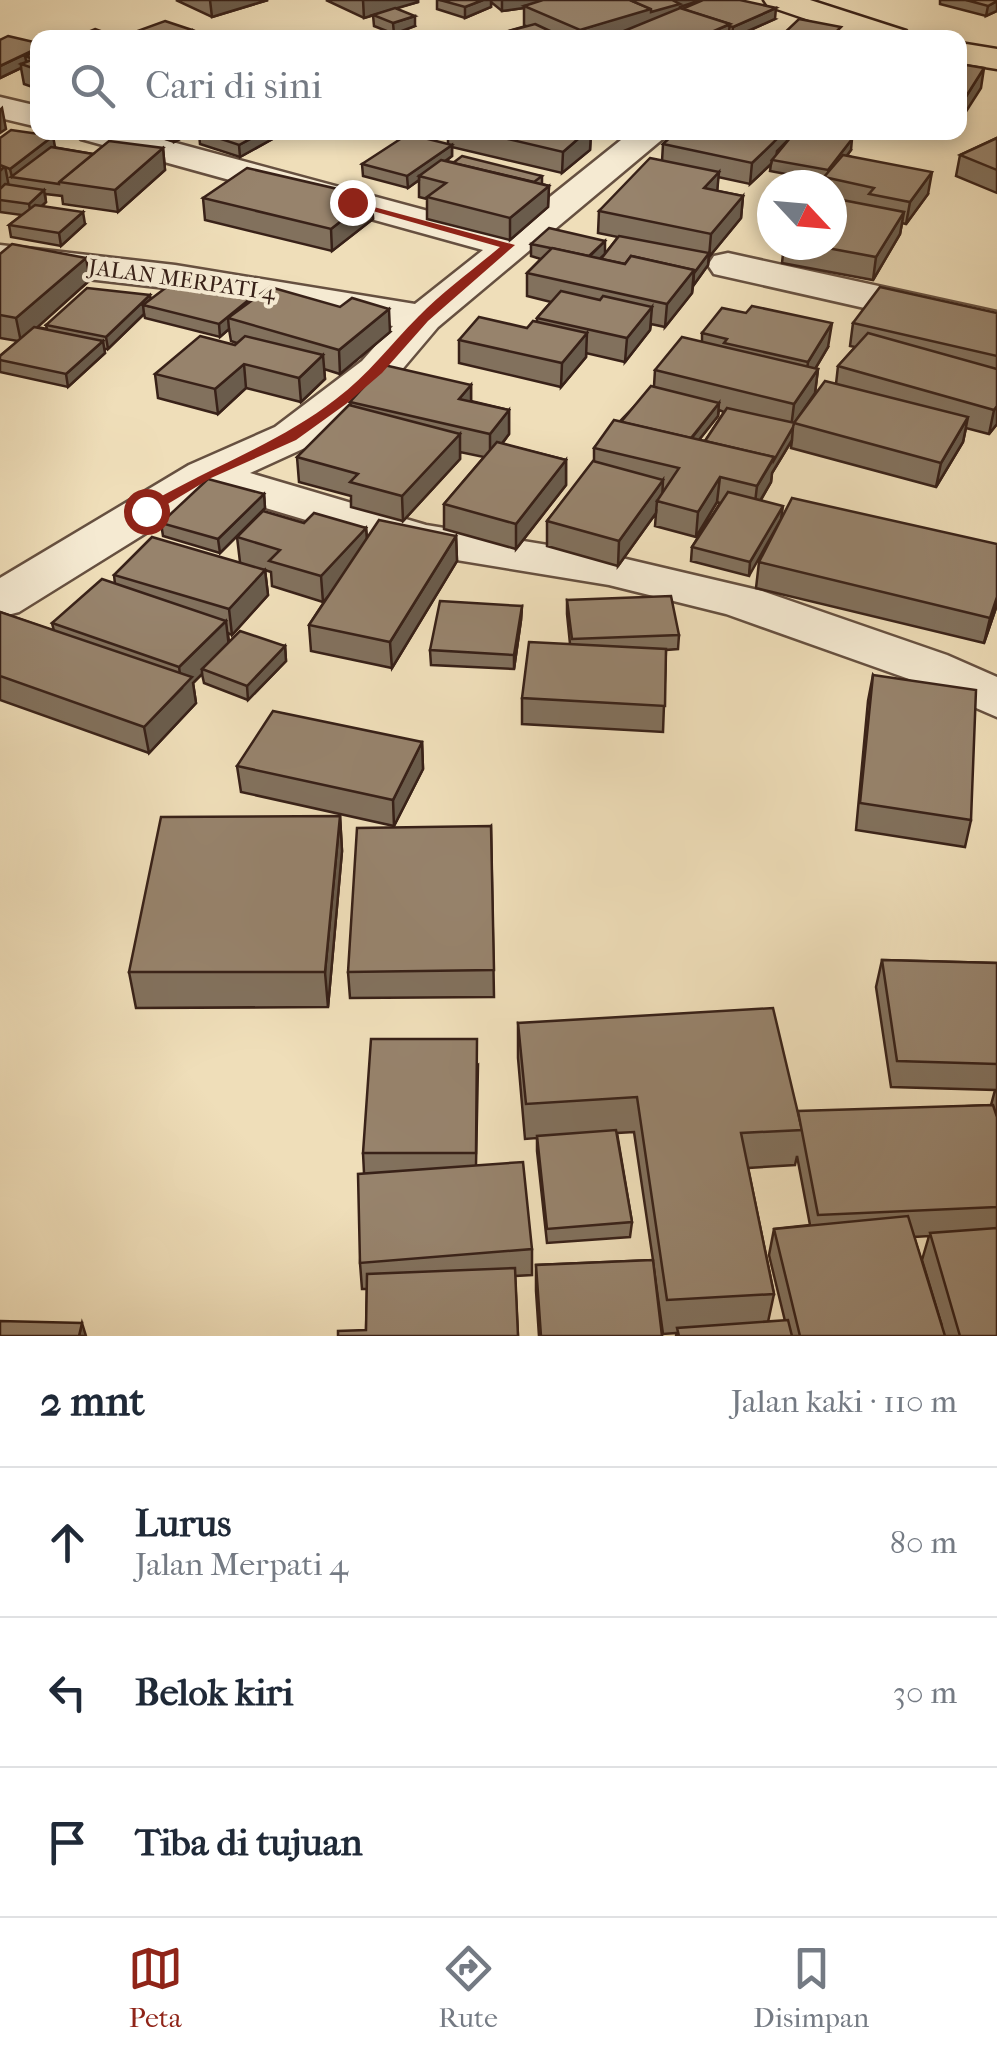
<!DOCTYPE html>
<html lang="id">
<head>
<meta charset="utf-8">
<style>
	:root { --surface:#fff; --page:#f6f6f7; --text:#1f2937; --muted:#747a83; --line:#e0e1e3; --accent:#8f2418 }
	body { margin:0; font-family:"IM FELL French Canon",serif; background:var(--page); color:var(--text) }
	.compass { position:absolute; left:757px; top:170px; width:90px; height:90px; border-radius:50%; background:var(--surface); box-shadow:0 5px 15px #0003; rotate:116deg }
	.stop { position:absolute; width:30px; height:30px; margin:-22px; border:8px solid #8f2418; border-radius:50%; background:#fff }
	.stop.end { background:#8f2418; border-color:#fff; box-shadow:0 2px 10px #0008 }
	.list { margin:0; padding:0; list-style:none }
	h2 { display:flex; justify-content:space-between; align-items:center; height:130px; margin:0; padding:0 40px; font-size:42px }
	h2 small { font-size:32px; font-weight:400; color:var(--muted) }
	.list li { display:grid; grid-template-columns:65px 1fr auto; gap:30px; align-items:center; box-sizing:border-box; height:150px; padding:0 40px; border-top:2px solid var(--line) }
	.list b { display:block; font-size:38px; white-space:nowrap }
	.list p { margin:0; font-size:32px; white-space:nowrap; color:var(--muted) }
	.list em { font-size:32px; font-style:normal; color:var(--muted) }
	.icon { flex:none; width:55px; height:55px; fill:none; stroke:currentColor; stroke-width:2; stroke-linecap:round; stroke-linejoin:round }
	.map { position:relative; flex:none; width:997px; height:1336px; overflow:hidden }
	.search { position:absolute; background:var(--surface); box-shadow:0 5px 15px #0003; left:30px; right:30px; top:30px; height:110px; display:flex; align-items:center; gap:25px; box-sizing:border-box; padding:0 35px; border-radius:20px; color:var(--muted); font-size:38px }
	.sheet { height:580px; background:var(--surface) }
	nav { display:flex; justify-content:space-around; align-items:center; box-sizing:border-box; height:140px; border-top:2px solid var(--line); background:var(--surface); font-size:28px; color:var(--muted) }
	nav a { display:grid; justify-items:center; gap:5px }
	nav .on { color:var(--accent) }
	.map>svg:first-child { display:block }
	.lines { fill:none; stroke-linecap:round; stroke-linejoin:round }
	.minor-casing { stroke:#665040; stroke-width:5 }
	.major-casing { stroke:#382118; stroke-width:5 }
	.minor { fill:#f5ead2; fill-rule:evenodd }
	.major { fill:#efdeb9; fill-rule:evenodd }
	.wall { fill:#82715d; stroke:#382118; stroke-width:2.5; fill-rule:evenodd }
	.shaded-wall { fill:#6a5c4c; stroke:#382118; stroke-width:2.5 }
	.building { fill:#97836c; stroke:#382118; stroke-width:2.5 }
	.route { fill:#8f2418 }
	.labels { text-anchor:middle; dominant-baseline:central; stroke-width:8; stroke-linejoin:round; paint-order:stroke }
	.far-street-label { font-size:22px; fill:#382118; stroke:#f5ead2 }
</style>
</head>
<body>
<div class="map">
<svg width="997" height="1336" viewBox="0 0 997 1336">
	<rect width="100%" height="100%" fill="#efdeb9"/>
	<filter id="stains"><feTurbulence type="fractalNoise" baseFrequency=".002" numOctaves="4"/><feColorMatrix values="0 0 0 0 .2 0 0 0 0 .09 0 0 0 0 .02 0 0 0 .5 -.17"/></filter>
	<radialGradient id="worn" r=".72"><stop offset=".6" stop-color="#630" stop-opacity="0"/><stop offset="1" stop-color="#630" stop-opacity=".3"/></radialGradient>
	<g class="lines">
		<defs>
			<g id="minor">
				<path d="M 0,97 L 38,106 L 38,127 L 0,118 Z"/>
				<path d="M 76,132 L 135,132 L 506,232 L 631,132 L 671,132 L 438,327 L 394,379 L 357,411 L 307,447 L 250,473 L 426,525 L 609,555 L 762,591 L 947,655 L 997,677 L 997,717 L 909,679 L 726,614 L 609,585 L 420,554 L 212,492 L 19,612 L 0,617 L 0,578 L 189,465 L 275,427 L 362,361 L 393,326 L 175,289 L 0,269 L 0,245 L 175,265 L 415,304 L 483,250 L 81,139 Z"/>
				<path d="M 728,253 L 997,312 L 997,338 L 714,274 L 708,265 L 714,256 Z"/>
			</g>
			<g id="major">
				<path d="M 764,0 L 810,0 L 906,31 L 911,38 L 862,38 L 768,6 Z"/>
				<path d="M 960,43 L 997,49 L 997,69 L 960,63 Z"/>
			</g>
		</defs>
		<use href="#minor" class="minor-casing"/>
		<use href="#major" class="major-casing"/>
		<use href="#minor" class="minor"/>
		<use href="#major" class="major"/>
	</g>
	<g class="wall">
		<path d="M 176,0 L 268,0 L 212,17 Z"/>
		<path d="M 326,0 L 418,0 L 418,2 L 396,8 L 415,26 L 394,34 L 374,26 L 373,15 L 364,18 Z"/>
		<path d="M 437,0 L 701,0 L 775,19 L 733,38 L 494,38 L 494,35 L 526,26 L 524,25 L 524,8 L 502,11 L 491,2 L 491,7 L 465,18 L 437,9 Z"/>
		<path d="M 940,0 L 997,0 L 997,11 L 986,16 L 940,4 Z"/>
		<path d="M 0,40 L 38,43 L 38,89 L 24,84 L 21,68 L 0,78 Z"/>
		<path d="M 144,132 L 194,132 L 174,142 Z"/>
		<path d="M 285,132 L 240,157 L 200,144 L 199,133 Z"/>
		<path d="M 448,132 L 591,132 L 590,150 L 562,173 L 452,147 L 452,156 L 446,161 L 542,176 L 542,184 L 549,186 L 548,207 L 510,240 L 427,219 L 427,199 L 419,197 L 419,180 L 408,188 L 363,176 L 362,164 L 448,144 Z"/>
		<path d="M 676,132 L 818,132 L 851,150 L 847,155 L 928,194 L 906,224 L 902,223 L 900,234 L 873,280 L 782,263 L 784,245 L 832,245 L 832,185 L 823,185 L 823,181 L 770,171 L 771,164 L 750,184 L 718,177 L 717,191 L 743,196 L 741,218 L 709,257 L 708,265 L 693,286 L 692,293 L 665,327 L 651,324 L 650,330 L 625,362 L 586,353 L 586,357 L 561,387 L 459,363 L 459,340 L 527,328 L 537,322 L 537,318 L 551,302 L 527,296 L 527,273 L 541,259 L 531,256 L 531,244 L 605,254 L 599,259 L 601,259 L 618,237 L 598,233 L 599,211 L 662,161 L 663,144 Z"/>
		<path d="M 835,132 L 861,132 L 858,137 Z"/>
		<path d="M 0,138 L 93,154 L 163,148 L 165,170 L 118,212 L 63,204 L 62,196 L 45,194 L 46,202 L 42,206 L 85,224 L 61,246 L 11,237 L 9,225 L 22,215 L 0,212 Z"/>
		<path d="M 997,138 L 997,193 L 956,176 L 960,155 Z"/>
		<path d="M 372,197 L 373,219 L 332,251 L 205,220 L 203,198 Z"/>
		<path d="M 0,254 L 90,280 L 37,327 L 47,329 L 46,325 L 151,300 L 251,301 L 390,332 L 340,374 L 324,369 L 325,379 L 301,402 L 246,388 L 218,414 L 158,398 L 155,374 L 235,345 L 237,343 L 231,341 L 229,329 L 220,337 L 145,318 L 144,314 L 108,349 L 104,349 L 105,353 L 68,387 L 0,372 L 0,356 L 18,341 L 0,338 Z"/>
		<path d="M 997,313 L 997,424 L 989,434 L 966,428 L 963,442 L 936,487 L 791,448 L 792,440 L 772,473 L 771,482 L 761,500 L 749,576 L 691,561 L 692,547 L 720,503 L 717,502 L 696,537 L 655,526 L 656,513 L 618,566 L 547,546 L 547,521 L 594,462 L 594,448 L 654,386 L 655,370 L 702,342 L 702,333 L 828,347 L 815,369 L 818,369 L 815,393 L 800,414 L 836,384 L 838,366 L 855,347 L 850,346 L 853,323 ZM 719,410 L 724,412 L 705,441 L 699,440 L 718,416 Z"/>
		<path d="M 471,385 L 471,401 L 509,410 L 509,434 L 502,444 L 566,460 L 566,485 L 516,549 L 444,529 L 444,504 L 484,457 L 460,452 L 460,459 L 403,521 L 351,507 L 351,496 L 299,482 L 297,457 L 351,406 L 350,402 Z"/>
		<path d="M 264,494 L 265,508 L 220,553 L 163,536 L 161,523 Z"/>
		<path d="M 304,523 L 366,528 L 367,538 L 456,536 L 457,561 L 392,668 L 311,651 L 309,625 L 328,596 L 323,602 L 272,586 L 271,572 L 265,570 L 268,595 L 232,635 L 228,633 L 229,642 L 285,646 L 286,661 L 248,700 L 204,683 L 202,674 L 193,683 L 196,703 L 149,753 L 0,700 L 0,612 L 54,631 L 52,623 L 115,584 L 114,575 L 240,562 L 237,537 Z"/>
		<path d="M 759,562 L 997,605 L 984,643 L 756,588 Z"/>
		<path d="M 567,600 L 679,635 L 678,649 L 666,650 L 663,732 L 522,724 L 522,698 L 570,644 L 567,614 Z"/>
		<path d="M 522,606 L 521,620 L 514,669 L 431,665 L 430,650 Z"/>
		<path d="M 873,675 L 971,820 L 965,847 L 856,830 L 868,701 Z"/>
		<path d="M 422,742 L 423,769 L 394,826 L 241,792 L 237,766 Z"/>
		<path d="M 340,816 L 342,851 L 328,1007 L 136,1008 L 129,972 Z"/>
		<path d="M 491,826 L 494,997 L 350,998 L 348,972 Z"/>
		<path d="M 882,960 L 997,963 L 997,1336 L 676,1336 L 677,1333 L 663,1334 L 653,1262 L 662,1336 L 539,1336 L 536,1291 L 536,1265 L 653,1260 L 634,1132 L 617,1133 L 632,1222 L 630,1237 L 547,1243 L 537,1151 L 537,1138 L 525,1139 L 518,1058 L 518,1023 L 798,1114 L 991,1105 L 995,1090 L 891,1087 L 876,987 ZM 797,1156 L 810,1225 L 774,1229 L 769,1255 L 785,1321 L 768,1322 L 774,1294 L 748,1168 L 795,1165 ZM 929,1236 L 922,1260 L 942,1326 L 914,1237 Z"/>
		<path d="M 478,1065 L 476,1165 L 532,1249 L 532,1275 L 515,1276 L 518,1336 L 366,1330 L 367,1289 L 362,1289 L 360,1263 L 364,1173 L 363,1153 Z"/>
	</g>
	<g class="shaded-wall">
		<path d="M 210,0 L 268,0 L 212,17 Z"/>
		<path d="M 363,0 L 418,0 L 418,2 L 364,18 Z"/>
		<path d="M 483,0 L 491,0 L 491,7 L 465,18 L 465,7 Z"/>
		<path d="M 502,0 L 571,0 L 524,6 L 524,8 L 502,11 Z"/>
		<path d="M 673,0 L 701,0 L 680,7 L 680,14 L 619,33 L 619,38 L 580,38 L 580,30 Z"/>
		<path d="M 997,1 L 997,11 L 986,16 L 988,6 Z"/>
		<path d="M 776,8 L 775,19 L 732,38 L 733,27 Z"/>
		<path d="M 415,16 L 415,26 L 394,34 L 393,23 Z"/>
		<path d="M 730,24 L 728,38 L 698,38 Z"/>
		<path d="M 192,30 L 193,38 L 173,38 Z"/>
		<path d="M 38,48 L 38,60 L 25,56 L 27,65 L 21,64 L 21,68 L 0,78 L 0,66 Z"/>
		<path d="M 984,68 L 981,88 L 960,121 L 960,106 Z"/>
		<path d="M 2,108 L 6,129 L 0,133 L 0,110 Z"/>
		<path d="M 173,132 L 194,132 L 174,142 Z"/>
		<path d="M 263,132 L 285,132 L 240,157 L 239,145 Z"/>
		<path d="M 586,132 L 591,132 L 590,150 L 562,173 L 563,152 Z"/>
		<path d="M 776,132 L 796,132 L 777,151 L 776,159 L 772,160 L 771,164 L 750,184 L 752,163 L 773,143 L 774,134 Z"/>
		<path d="M 53,136 L 55,147 L 12,177 L 10,169 Z"/>
		<path d="M 852,139 L 851,150 L 830,178 L 828,170 Z"/>
		<path d="M 452,145 L 452,156 L 423,177 L 419,176 L 419,180 L 408,188 L 407,176 Z"/>
		<path d="M 163,148 L 165,170 L 118,212 L 115,190 Z"/>
		<path d="M 5,166 L 9,187 L 0,197 L 0,171 Z"/>
		<path d="M 719,172 L 717,193 L 704,188 Z"/>
		<path d="M 932,172 L 928,194 L 906,224 L 910,202 Z"/>
		<path d="M 549,186 L 548,207 L 510,240 L 510,218 Z"/>
		<path d="M 44,190 L 46,202 L 31,216 L 29,204 Z"/>
		<path d="M 743,196 L 741,218 L 709,257 L 711,234 Z"/>
		<path d="M 372,197 L 373,219 L 332,251 L 331,229 Z"/>
		<path d="M 83,212 L 85,224 L 61,246 L 59,233 Z"/>
		<path d="M 904,212 L 900,234 L 873,280 L 876,257 Z"/>
		<path d="M 605,241 L 605,254 L 587,270 L 588,258 Z"/>
		<path d="M 709,253 L 708,265 L 693,286 L 694,273 Z"/>
		<path d="M 86,258 L 90,280 L 21,342 L 16,318 Z"/>
		<path d="M 694,270 L 692,293 L 665,327 L 667,304 Z"/>
		<path d="M 150,295 L 152,307 L 143,305 L 144,314 L 108,349 L 106,337 Z"/>
		<path d="M 251,298 L 252,310 L 228,318 L 229,329 L 220,337 L 219,324 Z"/>
		<path d="M 652,307 L 650,330 L 625,362 L 627,338 Z"/>
		<path d="M 389,309 L 390,332 L 340,374 L 339,350 Z"/>
		<path d="M 832,323 L 828,347 L 805,386 L 808,362 Z"/>
		<path d="M 587,333 L 586,357 L 561,387 L 562,363 Z"/>
		<path d="M 103,341 L 105,353 L 68,387 L 66,374 Z"/>
		<path d="M 323,355 L 325,379 L 301,402 L 299,378 Z"/>
		<path d="M 244,364 L 246,388 L 218,414 L 215,389 Z"/>
		<path d="M 818,369 L 815,393 L 791,428 L 794,404 Z"/>
		<path d="M 471,385 L 471,409 L 459,399 Z"/>
		<path d="M 719,403 L 718,416 L 686,456 L 688,443 Z"/>
		<path d="M 997,406 L 997,424 L 989,434 L 994,410 Z"/>
		<path d="M 509,410 L 509,434 L 490,459 L 490,434 Z"/>
		<path d="M 968,417 L 963,442 L 936,487 L 941,463 Z"/>
		<path d="M 793,427 L 792,440 L 772,473 L 771,482 L 754,511 L 757,486 Z"/>
		<path d="M 460,434 L 460,459 L 403,521 L 402,496 Z"/>
		<path d="M 566,460 L 566,485 L 516,549 L 516,524 Z"/>
		<path d="M 720,477 L 717,502 L 696,537 L 698,512 Z"/>
		<path d="M 663,480 L 662,502 L 657,501 L 656,513 L 618,566 L 619,541 Z"/>
		<path d="M 264,494 L 265,508 L 220,553 L 218,539 Z"/>
		<path d="M 783,506 L 781,519 L 749,576 L 750,562 Z"/>
		<path d="M 366,528 L 368,553 L 323,602 L 321,576 Z"/>
		<path d="M 456,536 L 457,561 L 392,668 L 390,642 Z"/>
		<path d="M 265,570 L 268,595 L 232,635 L 229,609 Z"/>
		<path d="M 997,597 L 997,605 L 984,643 L 990,618 Z"/>
		<path d="M 522,606 L 521,620 L 514,669 L 514,655 Z"/>
		<path d="M 226,621 L 229,647 L 202,669 L 202,674 L 193,683 L 196,703 L 149,753 L 144,727 L 182,688 L 179,667 Z"/>
		<path d="M 285,646 L 286,661 L 248,700 L 247,686 Z"/>
		<path d="M 422,742 L 423,769 L 394,826 L 393,800 Z"/>
		<path d="M 340,816 L 342,851 L 328,1007 L 325,972 Z"/>
		<path d="M 82,1323 L 86,1336 L 79,1336 Z"/>
	</g>
	<g class="building">
		<path d="M 440,0 L 483,0 L 465,7 Z"/>
		<path d="M 543,0 L 630,0 L 651,9 L 580,30 L 524,6 Z"/>
		<path d="M 630,0 L 672,0 L 680,4 L 651,12 L 651,9 Z"/>
		<path d="M 703,0 L 740,0 L 776,8 L 733,27 L 729,26 L 730,24 L 682,9 Z"/>
		<path d="M 966,0 L 997,0 L 997,1 L 988,6 Z"/>
		<path d="M 395,8 L 415,16 L 393,23 L 373,15 Z"/>
		<path d="M 680,8 L 730,24 L 698,38 L 632,38 L 619,33 Z"/>
		<path d="M 799,19 L 841,27 L 834,34 L 854,37 L 779,38 Z"/>
		<path d="M 165,21 L 192,30 L 173,38 L 138,38 L 129,34 Z"/>
		<path d="M 535,24 L 565,38 L 499,38 L 494,35 Z"/>
		<path d="M 95,29 L 119,38 L 74,38 Z"/>
		<path d="M 8,36 L 38,43 L 38,48 L 0,66 L 0,40 Z"/>
		<path d="M 38,51 L 38,70 L 21,64 L 34,59 L 25,56 Z"/>
		<path d="M 960,64 L 984,68 L 960,106 Z"/>
		<path d="M 11,130 L 53,136 L 10,169 L 0,165 L 0,138 Z"/>
		<path d="M 200,132 L 263,132 L 239,145 Z"/>
		<path d="M 478,132 L 586,132 L 563,152 Z"/>
		<path d="M 676,132 L 753,132 L 778,138 L 752,163 L 663,144 Z"/>
		<path d="M 795,132 L 818,132 L 852,139 L 828,170 L 772,160 Z"/>
		<path d="M 408,134 L 452,145 L 407,176 L 362,164 Z"/>
		<path d="M 997,138 L 997,170 L 960,155 Z"/>
		<path d="M 109,141 L 163,148 L 115,190 L 59,182 Z"/>
		<path d="M 51,147 L 93,154 L 59,182 L 59,184 L 11,177 Z"/>
		<path d="M 843,155 L 932,172 L 910,202 L 869,194 L 874,188 L 824,177 Z"/>
		<path d="M 462,156 L 542,176 L 534,182 L 453,163 Z"/>
		<path d="M 650,158 L 719,172 L 704,188 L 743,196 L 711,234 L 599,211 Z"/>
		<path d="M 441,160 L 549,186 L 510,218 L 427,197 L 446,183 L 419,176 Z"/>
		<path d="M 247,168 L 372,197 L 331,229 L 203,198 Z"/>
		<path d="M 5,184 L 44,190 L 29,204 L 0,200 L 0,189 Z"/>
		<path d="M 832,198 L 904,212 L 876,257 L 811,245 L 832,245 Z"/>
		<path d="M 35,205 L 83,212 L 59,233 L 9,225 Z"/>
		<path d="M 549,228 L 605,241 L 589,256 L 531,244 Z"/>
		<path d="M 619,236 L 709,253 L 694,273 L 694,270 L 631,256 L 625,264 L 601,259 Z"/>
		<path d="M 12,244 L 86,258 L 16,318 L 0,315 L 0,254 Z"/>
		<path d="M 552,248 L 625,264 L 631,256 L 694,270 L 667,304 L 527,273 Z"/>
		<path d="M 176,280 L 251,298 L 219,324 L 143,305 Z"/>
		<path d="M 270,287 L 340,307 L 352,298 L 389,309 L 339,350 L 228,318 Z"/>
		<path d="M 880,287 L 997,313 L 997,356 L 853,323 Z"/>
		<path d="M 87,288 L 150,295 L 106,337 L 46,325 Z"/>
		<path d="M 561,291 L 600,300 L 603,296 L 652,307 L 627,338 L 537,318 Z"/>
		<path d="M 752,306 L 832,323 L 808,362 L 724,343 L 727,339 L 702,333 L 722,308 L 746,313 Z"/>
		<path d="M 479,317 L 527,328 L 533,321 L 587,333 L 562,363 L 459,340 Z"/>
		<path d="M 34,327 L 103,341 L 66,374 L 0,360 L 0,356 Z"/>
		<path d="M 868,333 L 997,369 L 997,406 L 994,410 L 838,366 Z"/>
		<path d="M 200,336 L 235,345 L 245,336 L 323,355 L 299,378 L 244,364 L 215,389 L 155,374 Z"/>
		<path d="M 682,337 L 818,369 L 794,404 L 655,370 Z"/>
		<path d="M 384,365 L 471,385 L 459,399 L 509,410 L 490,434 L 350,402 Z"/>
		<path d="M 825,381 L 968,417 L 941,463 L 794,423 Z"/>
		<path d="M 651,386 L 719,403 L 691,438 L 621,422 Z"/>
		<path d="M 349,405 L 460,434 L 402,496 L 350,482 L 358,474 L 297,457 Z"/>
		<path d="M 727,408 L 795,423 L 794,423 L 793,427 L 774,460 L 774,457 L 705,441 Z"/>
		<path d="M 614,420 L 774,457 L 757,486 L 720,477 L 698,512 L 657,501 L 679,468 L 594,448 Z"/>
		<path d="M 497,442 L 566,460 L 516,524 L 444,504 Z"/>
		<path d="M 593,461 L 663,480 L 619,541 L 547,521 Z"/>
		<path d="M 208,479 L 264,494 L 218,539 L 161,523 Z"/>
		<path d="M 728,492 L 783,506 L 750,562 L 692,547 Z"/>
		<path d="M 792,498 L 997,544 L 997,597 L 990,618 L 759,562 Z"/>
		<path d="M 263,511 L 304,523 L 314,513 L 366,528 L 321,576 L 269,561 L 280,550 L 237,537 Z"/>
		<path d="M 379,520 L 456,536 L 390,642 L 309,625 Z"/>
		<path d="M 152,537 L 265,570 L 229,609 L 114,575 Z"/>
		<path d="M 102,579 L 226,621 L 179,667 L 52,623 Z"/>
		<path d="M 671,596 L 679,635 L 572,639 L 567,600 Z"/>
		<path d="M 440,601 L 522,606 L 514,655 L 430,650 Z"/>
		<path d="M 0,612 L 192,677 L 144,727 L 0,676 Z"/>
		<path d="M 240,631 L 285,646 L 247,686 L 202,669 Z"/>
		<path d="M 529,642 L 666,649 L 665,706 L 522,698 Z"/>
		<path d="M 873,675 L 976,690 L 971,820 L 860,803 Z"/>
		<path d="M 273,711 L 422,742 L 393,800 L 237,766 Z"/>
		<path d="M 340,816 L 325,972 L 129,972 L 161,817 Z"/>
		<path d="M 491,826 L 494,970 L 348,972 L 357,828 Z"/>
		<path d="M 882,960 L 997,963 L 997,1064 L 897,1061 Z"/>
		<path d="M 773,1008 L 802,1130 L 741,1133 L 774,1294 L 667,1300 L 637,1097 L 526,1104 L 518,1023 Z"/>
		<path d="M 371,1039 L 477,1039 L 476,1153 L 363,1153 Z"/>
		<path d="M 993,1105 L 997,1117 L 997,1207 L 818,1215 L 798,1111 Z"/>
		<path d="M 616,1130 L 632,1222 L 547,1229 L 537,1136 Z"/>
		<path d="M 523,1162 L 532,1249 L 360,1263 L 358,1174 Z"/>
		<path d="M 908,1216 L 945,1336 L 800,1336 L 774,1229 Z"/>
		<path d="M 997,1228 L 997,1336 L 960,1336 L 930,1233 Z"/>
		<path d="M 653,1260 L 662,1336 L 541,1336 L 536,1265 Z"/>
		<path d="M 515,1268 L 518,1336 L 338,1336 L 338,1331 L 366,1330 L 367,1274 Z"/>
		<path d="M 788,1320 L 792,1336 L 679,1336 L 677,1328 Z"/>
		<path d="M 0,1321 L 82,1323 L 79,1336 L 0,1336 Z"/>
	</g>
	<path class="route" d="M 348,200 L 515,245 L 428,321 L 382,373 L 346,404 L 296,440 L 211,478 L 151,514 L 141,514 L 141,508 C 205,469 277,445 336,399 C 368,375 390,345 418,317 C 443,291 473,270 500,247 L 348,204 Z"/>
	<g class="labels">
		<g class="far-street-label">
			<text transform="translate(182 280) rotate(8)">JALAN MERPATI 4</text>
		</g>
	</g>
	<rect width="100%" height="100%" filter="url(#stains)"/>
	<rect width="100%" height="100%" fill="url(#worn)"/>
</svg>
<svg class="compass" viewBox="-18 -18 36 36"><path d="M0-13l5 13h-10z" fill="#e53935"/><path d="M0 13l5-13h-10z" fill="#747a83"/></svg>
<div class="stop" style="left:146px;top:511px"></div>
<div class="stop end" style="left:352px;top:202px"></div>
<div class="search"><svg class="icon" aria-label="search" viewBox="0 0 24 24"><circle cx="10" cy="10" r="6"/><path d="M15 15l6 6"/></svg>Cari di sini</div>
</div>
<section class="sheet">
<h2>2 mnt<small>Jalan kaki · 110 m</small></h2>
<ul class="list">
<li><svg class="icon" aria-label="ahead" viewBox="0 0 24 24"><path d="M12 20V5M6 11l6-6 6 6"/></svg><div><b>Lurus</b><p>Jalan Merpati 4</p></div><em>80 m</em></li>
<li><svg class="icon" aria-label="left" viewBox="0 0 24 24"><path d="M17 20v-9H6M10 6l-5 5 5 5"/></svg><div><b>Belok kiri</b></div><em>30 m</em></li>
<li><svg class="icon" aria-label="arrive" viewBox="0 0 24 24"><path d="M6 21V4h12l-3 4 3 4H6"/></svg><div><b>Tiba di tujuan</b></div></li>
</ul>
</section>
<nav>
<a class="on"><svg class="icon" aria-label="map" viewBox="0 0 24 24"><path d="M3 6l6-2 6 2 6-2v14l-6 2-6-2-6 2zM9 4v14M15 6v14"/></svg>Peta</a>
<a><svg class="icon" aria-label="directions" viewBox="0 0 24 24"><path d="M12 3l9 9-9 9-9-9zM9 14v-3h6M13 9l2 2-2 2"/></svg>Rute</a>
<a><svg class="icon" aria-label="saved" viewBox="0 0 24 24"><path d="M7 4h10v16l-5-4-5 4z"/></svg>Disimpan</a>
</nav>
</body>
</html>
